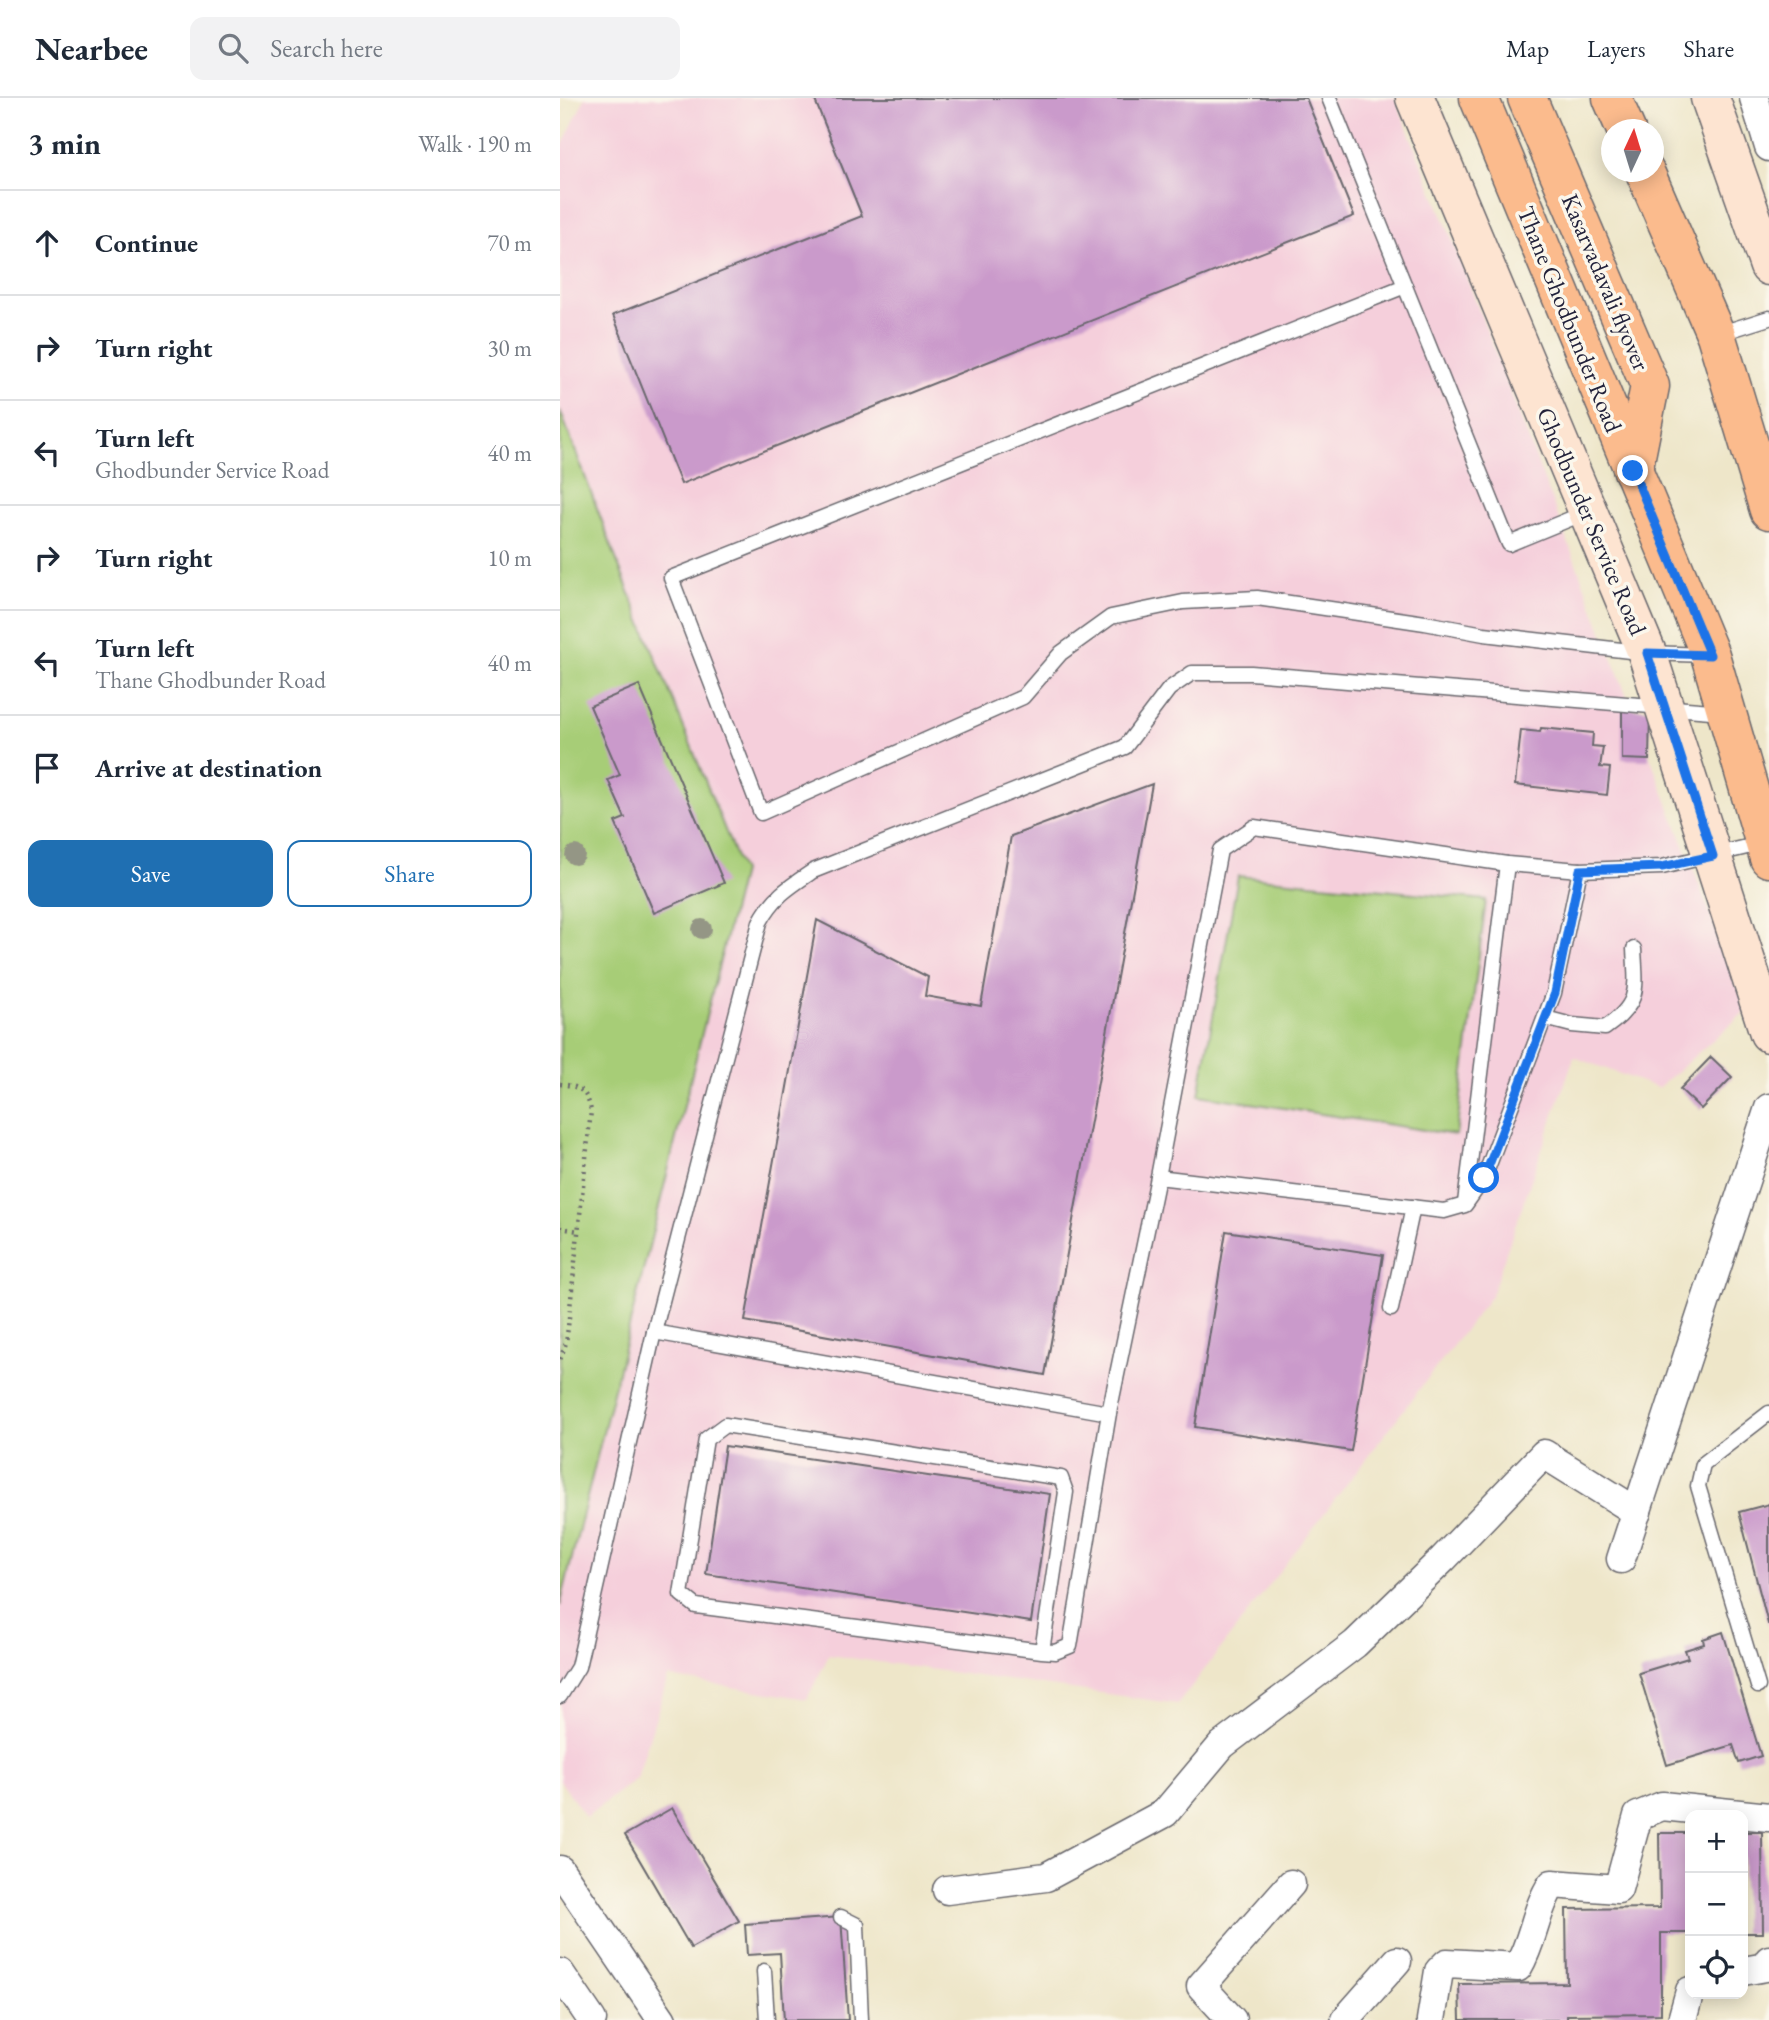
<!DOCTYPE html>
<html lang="en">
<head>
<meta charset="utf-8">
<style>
	:root { --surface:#fff; --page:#f2f2f3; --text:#1f2937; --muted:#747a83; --line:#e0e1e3; --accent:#1f6fb2 }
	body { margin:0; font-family:"EB Garamond",serif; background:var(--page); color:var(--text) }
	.controls { position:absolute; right:21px; bottom:21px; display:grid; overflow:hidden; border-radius:14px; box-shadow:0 4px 18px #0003 }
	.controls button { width:63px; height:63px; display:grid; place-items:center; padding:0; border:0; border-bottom:2px solid var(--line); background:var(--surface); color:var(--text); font:35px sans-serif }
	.compass { position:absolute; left:1041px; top:21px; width:63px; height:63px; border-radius:50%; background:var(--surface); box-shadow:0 4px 18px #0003; rotate:4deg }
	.stop { position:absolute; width:21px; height:21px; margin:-16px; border:5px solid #1a73e8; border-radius:50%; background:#fff }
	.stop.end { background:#1a73e8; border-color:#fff; box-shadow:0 2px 7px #0008 }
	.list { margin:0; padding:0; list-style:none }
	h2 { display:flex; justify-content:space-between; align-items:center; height:91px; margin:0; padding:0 28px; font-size:30px }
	h2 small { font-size:23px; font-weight:400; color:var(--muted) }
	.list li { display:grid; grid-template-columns:46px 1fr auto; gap:21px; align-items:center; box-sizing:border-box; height:105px; padding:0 28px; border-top:2px solid var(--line) }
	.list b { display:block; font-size:26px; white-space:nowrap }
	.list p { margin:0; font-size:23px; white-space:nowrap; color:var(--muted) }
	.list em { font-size:23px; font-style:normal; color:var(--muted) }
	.actions { display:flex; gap:14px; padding:21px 28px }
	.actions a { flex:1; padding:16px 0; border:2px solid var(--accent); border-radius:14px; text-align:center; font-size:24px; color:var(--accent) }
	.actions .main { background:var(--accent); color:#fff }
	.icon { flex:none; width:38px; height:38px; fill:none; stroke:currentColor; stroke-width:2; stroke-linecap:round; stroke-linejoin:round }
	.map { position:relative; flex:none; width:1209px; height:1922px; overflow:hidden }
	header { display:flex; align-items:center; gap:42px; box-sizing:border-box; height:98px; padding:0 35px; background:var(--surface); border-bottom:2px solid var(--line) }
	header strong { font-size:33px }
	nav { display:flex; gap:38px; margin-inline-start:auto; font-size:24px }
	.search { width:490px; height:63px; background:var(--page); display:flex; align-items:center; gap:18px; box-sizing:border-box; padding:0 24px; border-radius:14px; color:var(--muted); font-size:26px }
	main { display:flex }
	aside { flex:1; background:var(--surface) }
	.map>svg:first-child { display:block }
	.built { fill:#f5cfdb }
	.green { fill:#a7cd77; stroke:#647859; stroke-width:2 }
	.building { fill:#ca9acb }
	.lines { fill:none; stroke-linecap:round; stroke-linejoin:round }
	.lane-casing { stroke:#69676d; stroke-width:17 }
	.street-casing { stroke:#69676d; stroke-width:31 }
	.secondary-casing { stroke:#69676d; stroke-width:41 }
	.primary-casing { stroke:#69676d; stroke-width:41 }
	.path { stroke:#69676d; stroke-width:4.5; stroke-dasharray:2 5; stroke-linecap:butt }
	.lane { stroke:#fff; stroke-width:14 }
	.street { stroke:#fff; stroke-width:28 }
	.secondary { stroke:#fde4d1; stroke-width:38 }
	.primary { stroke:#fbbb8d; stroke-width:38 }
	.tree { fill:#949685 }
	.route { stroke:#1a73e8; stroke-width:9 }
	.labels { text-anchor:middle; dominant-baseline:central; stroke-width:7; stroke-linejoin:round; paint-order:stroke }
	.street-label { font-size:24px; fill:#22223b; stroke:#fbf7ec }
</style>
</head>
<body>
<header>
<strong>Nearbee</strong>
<div class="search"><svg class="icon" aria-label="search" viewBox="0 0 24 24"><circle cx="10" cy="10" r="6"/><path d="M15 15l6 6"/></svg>Search here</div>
<nav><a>Map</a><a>Layers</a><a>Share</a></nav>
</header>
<main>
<aside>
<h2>3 min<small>Walk · 190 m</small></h2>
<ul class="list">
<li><svg class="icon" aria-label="ahead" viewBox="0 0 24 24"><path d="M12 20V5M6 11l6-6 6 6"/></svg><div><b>Continue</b></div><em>70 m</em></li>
<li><svg class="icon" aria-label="right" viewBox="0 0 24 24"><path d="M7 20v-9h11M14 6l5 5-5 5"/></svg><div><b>Turn right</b></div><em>30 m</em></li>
<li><svg class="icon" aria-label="left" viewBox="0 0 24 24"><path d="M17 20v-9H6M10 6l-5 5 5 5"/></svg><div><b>Turn left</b><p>Ghodbunder Service Road</p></div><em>40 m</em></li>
<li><svg class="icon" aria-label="right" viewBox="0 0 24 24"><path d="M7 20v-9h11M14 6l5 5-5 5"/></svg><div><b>Turn right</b></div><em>10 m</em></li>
<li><svg class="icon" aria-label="left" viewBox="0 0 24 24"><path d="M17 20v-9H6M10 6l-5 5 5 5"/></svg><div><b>Turn left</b><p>Thane Ghodbunder Road</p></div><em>40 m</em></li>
<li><svg class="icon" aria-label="arrive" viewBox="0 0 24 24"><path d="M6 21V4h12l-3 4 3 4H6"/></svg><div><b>Arrive at destination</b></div></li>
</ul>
<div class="actions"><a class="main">Save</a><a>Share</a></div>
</aside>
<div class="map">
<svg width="1209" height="1922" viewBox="0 0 1209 1922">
	<rect width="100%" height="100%" fill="#fbf7ec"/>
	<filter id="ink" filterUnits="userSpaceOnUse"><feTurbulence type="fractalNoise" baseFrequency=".0143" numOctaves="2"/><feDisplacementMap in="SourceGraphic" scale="14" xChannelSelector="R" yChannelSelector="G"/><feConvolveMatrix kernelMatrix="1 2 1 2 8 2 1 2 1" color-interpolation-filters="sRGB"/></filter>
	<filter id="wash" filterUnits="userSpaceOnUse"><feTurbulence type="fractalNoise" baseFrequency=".00686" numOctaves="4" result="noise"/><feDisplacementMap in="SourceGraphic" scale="28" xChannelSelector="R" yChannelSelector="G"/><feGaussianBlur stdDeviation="1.57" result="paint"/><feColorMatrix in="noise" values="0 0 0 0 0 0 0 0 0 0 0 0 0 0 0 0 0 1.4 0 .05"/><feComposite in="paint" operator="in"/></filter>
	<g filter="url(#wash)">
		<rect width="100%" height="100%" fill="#eee6c9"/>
		<path class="built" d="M 25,0 L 835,0 L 890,136 L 1187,912 L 1098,990 L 1014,959 L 931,1198 L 618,1606 L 269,1557 L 247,1601 L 108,1579 L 77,1680 L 26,1719 L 0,1683 L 0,1508 L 182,775 L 60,471 L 0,312 L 0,52 Z"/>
		<g class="green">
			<path d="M 0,312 L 60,471 L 182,774 L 0,1508 Z"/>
			<path d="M 678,778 L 926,802 L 896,1037 L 639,997 Z"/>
		</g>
		<g id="blocks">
			<g class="building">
				<path d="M 254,0 L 746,0 L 794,118 L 121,386 L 53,217 L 302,118 Z"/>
				<path d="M 79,587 L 164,785 L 94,815 L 55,724 L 65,720 L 48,682 L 60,677 L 30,608 Z"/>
				<path d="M 1062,610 L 1090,611 L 1089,662 L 1062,661 Z"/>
				<path d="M 981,630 L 1033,635 L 1032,648 L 1043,649 L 1040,669 L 1050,670 L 1047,697 L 955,687 L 961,632 L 980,634 Z"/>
				<path d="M 592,686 L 485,1277 L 185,1223 L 257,822 L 368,879 L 365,898 L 421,908 L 451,738 Z"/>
				<path d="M 1151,959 L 1172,979 L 1141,1011 L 1120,991 Z"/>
				<path d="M 666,1133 L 823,1157 L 791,1353 L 635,1329 Z"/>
				<path d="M 165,1348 L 490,1396 L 471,1524 L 146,1476 Z"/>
				<path d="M 1209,1406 L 1209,1526 L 1208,1526 L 1179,1414 Z"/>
				<path d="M 1163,1534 L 1201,1658 L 1179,1665 L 1173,1647 L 1107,1667 L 1079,1575 L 1128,1560 L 1125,1552 L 1144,1546 L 1143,1541 Z"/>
				<path d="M 112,1710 L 179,1823 L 131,1850 L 65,1737 Z"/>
				<path d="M 1183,1734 L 1202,1734 L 1203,1835 L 1183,1835 Z"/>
				<path d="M 1099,1735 L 1130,1735 L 1130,1835 L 1101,1835 L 1101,1916 L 1007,1917 L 1007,1922 L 900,1922 L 899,1886 L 1007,1885 L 1006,1811 L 1100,1810 Z"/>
				<path d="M 281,1819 L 288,1922 L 224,1922 L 220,1855 L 187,1857 L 185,1826 Z"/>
			</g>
		</g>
	</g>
	<g filter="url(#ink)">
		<use href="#blocks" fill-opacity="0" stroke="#69676d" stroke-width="2"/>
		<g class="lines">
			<defs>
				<g id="lane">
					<path d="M 769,0 L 949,446 L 1027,414"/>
					<path d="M 845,188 L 111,480 L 201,715 L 463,599 L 501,555 L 551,519 L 623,504 L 697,500 L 865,525 L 924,536 L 1087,555 L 1147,557"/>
					<path d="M 1158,236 L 1209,220"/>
					<path d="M 985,920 L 1012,927 L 1045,930 C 1081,905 1076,891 1074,851"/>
					<path d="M 598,1079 L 884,1113 L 905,1107 L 924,1080 L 994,895 L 1020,772 L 1102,769 L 1204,745"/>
					<path d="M 905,1105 L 947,766"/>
					<path d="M 831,1211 L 853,1109"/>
					<path d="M 94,1234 L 549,1315 L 598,1079 L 660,752 L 694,729 L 947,766 L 1020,772"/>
					<path d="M 482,1553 L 506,1394 L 501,1380 L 165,1327 L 146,1341 L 121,1496 L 136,1508 L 482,1553 L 495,1554 L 510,1548 L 549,1315"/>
					<path d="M 1198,1588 L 1138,1388 L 1143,1366 L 1209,1315"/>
					<path d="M 0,1598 L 18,1569 L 94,1234 L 200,824 C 214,798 229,789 253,773 L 565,649 L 609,591 L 632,575 L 691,575 L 1163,614"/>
					<path d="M 281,1819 L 297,1827 L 301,1922"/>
					<path d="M 204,1873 L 207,1922"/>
				</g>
				<g id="street">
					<path d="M 1194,0 L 1209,49"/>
					<path d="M 1061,1461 L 1209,1010"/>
					<path d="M 0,1772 L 102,1922"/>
					<path d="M 387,1792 L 486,1779 L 605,1715 L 662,1647 L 795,1546 L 883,1461 L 984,1356 L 1077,1414"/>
					<path d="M 1183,1873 L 1206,1869 L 1209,1862"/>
					<path d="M 0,1875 L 32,1922"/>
					<path d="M 672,1922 L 641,1888 L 731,1786"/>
					<path d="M 785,1922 L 837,1863"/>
					<path d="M 871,1922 L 879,1873 L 887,1865 L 958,1869 C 974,1842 975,1812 992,1786 L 1058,1791 L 1078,1718 L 1102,1708 L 1209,1719"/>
					<path d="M 1122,1922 L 1130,1893"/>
				</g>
				<g id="secondary">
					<path d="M 855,0 L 1087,555 L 1209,935"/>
					<path d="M 1150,0 L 1209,168"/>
				</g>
				<g id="primary">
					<path d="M 919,0 L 1150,557 L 1209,760"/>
					<path d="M 967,0 L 1090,288 L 1073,373"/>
					<path d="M 1052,0 L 1066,32"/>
					<path d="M 1085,74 L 1156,237 L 1209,412"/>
				</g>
			</defs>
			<use href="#lane" class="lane-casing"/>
			<use href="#street" class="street-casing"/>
			<use href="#secondary" class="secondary-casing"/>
			<use href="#primary" class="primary-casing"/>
			<g class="path">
				<path d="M 0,986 C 20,988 27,993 31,1013 L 8,1229 L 6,1245 L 0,1262"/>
				<path d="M 0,1130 L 19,1133"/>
			</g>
			<use href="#lane" class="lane"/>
			<use href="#street" class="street"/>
			<use href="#secondary" class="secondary"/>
			<use href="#primary" class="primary"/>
		</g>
		<g class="tree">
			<circle cx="15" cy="757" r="10"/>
			<circle cx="142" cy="831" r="10"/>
		</g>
	</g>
	<g class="lines" filter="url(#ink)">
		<path class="route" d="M 924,1080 L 995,895 L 1020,772 L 1102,769 L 1153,758 L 1087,555 L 1150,557 L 1073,373"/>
	</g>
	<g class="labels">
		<g class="street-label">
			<text transform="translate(1046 184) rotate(67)">Kasarvadavali flyover</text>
			<text transform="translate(1010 221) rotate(68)">Thane Ghodbunder Road</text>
			<text transform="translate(1032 423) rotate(67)">Ghodbunder Service Road</text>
		</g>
	</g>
</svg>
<div class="controls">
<button>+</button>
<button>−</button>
<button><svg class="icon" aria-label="locate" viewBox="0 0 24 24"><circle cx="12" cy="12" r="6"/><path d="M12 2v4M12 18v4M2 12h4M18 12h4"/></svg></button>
</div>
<svg class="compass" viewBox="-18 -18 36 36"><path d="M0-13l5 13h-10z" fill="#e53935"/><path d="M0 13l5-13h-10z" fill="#747a83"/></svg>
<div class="stop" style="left:924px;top:1080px"></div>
<div class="stop end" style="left:1073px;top:373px"></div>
</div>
</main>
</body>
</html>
